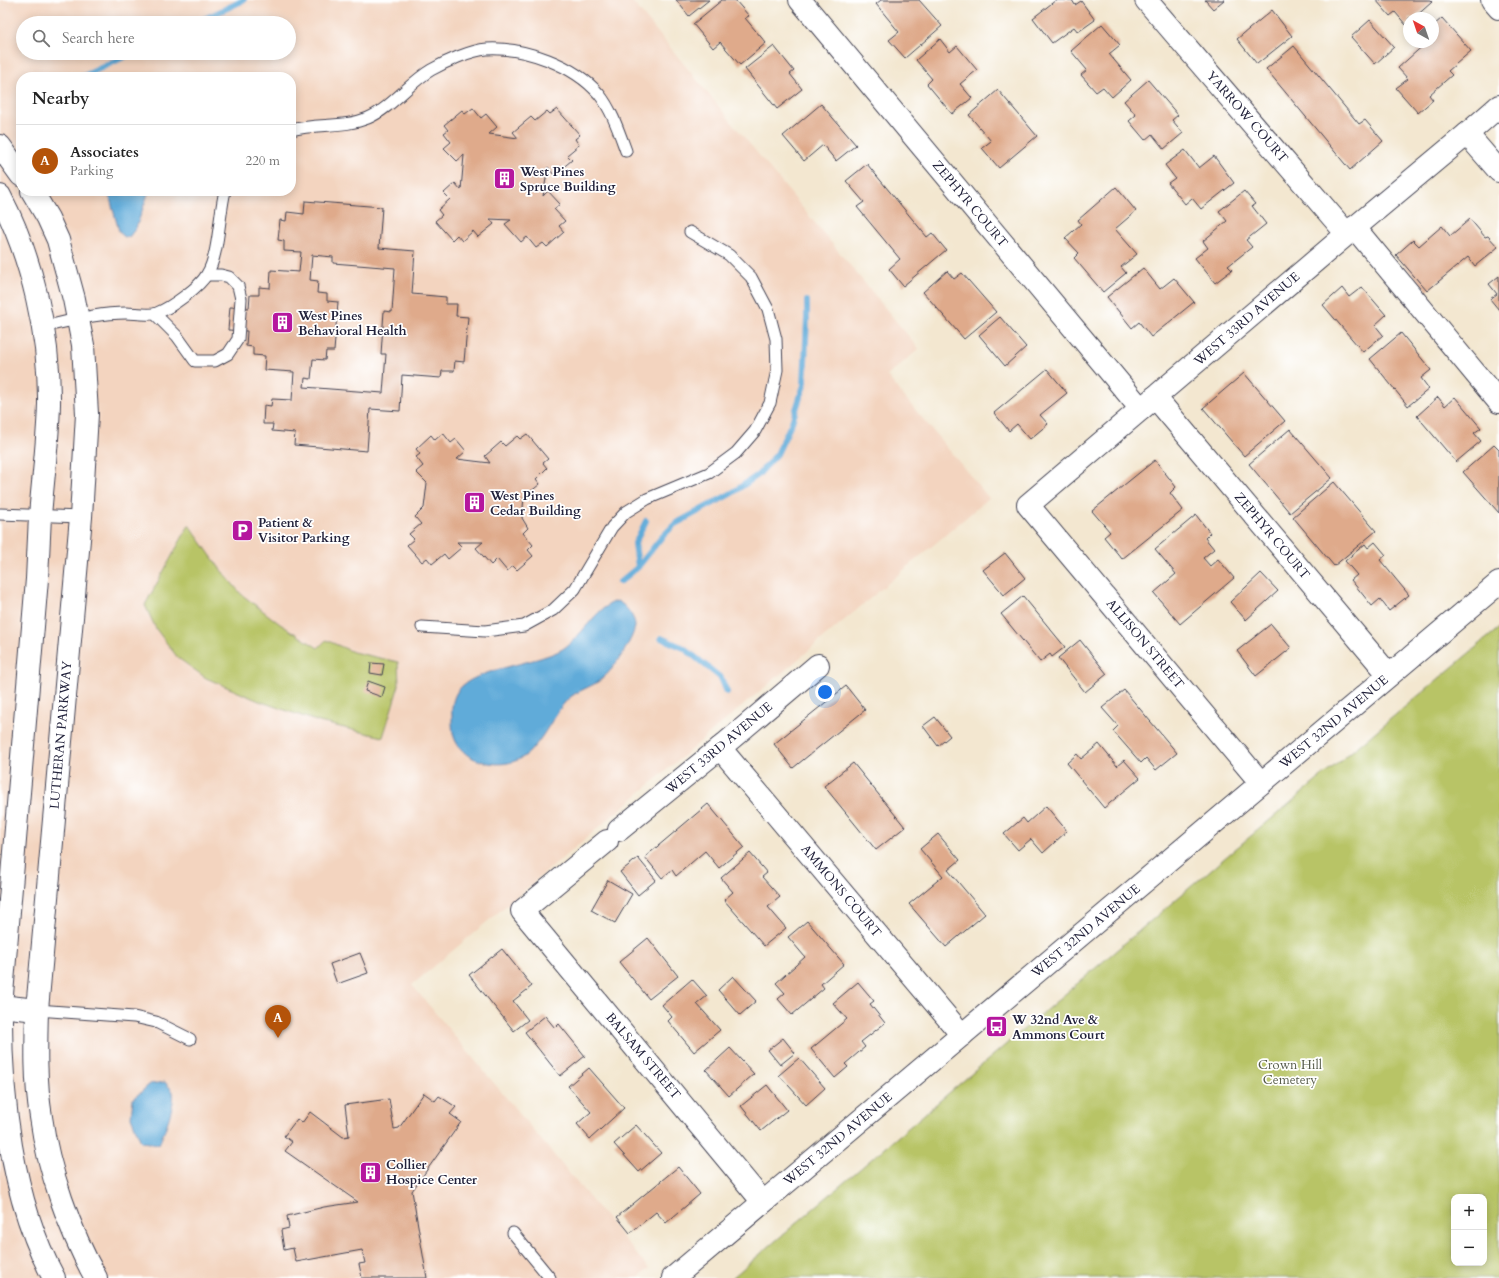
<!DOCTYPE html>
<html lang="en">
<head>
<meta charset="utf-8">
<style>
	:root { --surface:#fff; --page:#f6f6f6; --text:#222; --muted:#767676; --line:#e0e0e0; --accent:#b45309 }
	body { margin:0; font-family:Cardo,serif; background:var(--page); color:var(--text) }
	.controls { position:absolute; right:12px; bottom:12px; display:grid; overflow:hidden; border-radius:8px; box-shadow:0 2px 10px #0003 }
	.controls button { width:36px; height:36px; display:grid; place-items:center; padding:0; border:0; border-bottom:1px solid var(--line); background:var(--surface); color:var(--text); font:20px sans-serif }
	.compass { position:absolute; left:1403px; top:12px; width:36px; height:36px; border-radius:50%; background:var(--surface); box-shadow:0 2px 10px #0003; rotate:320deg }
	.you { position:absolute; left:825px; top:692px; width:14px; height:14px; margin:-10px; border:3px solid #fff; border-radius:50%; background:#1a73e8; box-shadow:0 0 0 6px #1a73e833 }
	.badge { display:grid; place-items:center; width:26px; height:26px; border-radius:50%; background:var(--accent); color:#fff; font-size:13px; font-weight:700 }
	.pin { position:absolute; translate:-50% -33px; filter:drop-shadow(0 1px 2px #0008) }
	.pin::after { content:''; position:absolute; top:21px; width:14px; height:12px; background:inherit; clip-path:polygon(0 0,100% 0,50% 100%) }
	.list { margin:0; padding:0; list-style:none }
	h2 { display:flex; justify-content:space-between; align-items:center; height:52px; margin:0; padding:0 16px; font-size:17px }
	h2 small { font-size:13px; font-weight:400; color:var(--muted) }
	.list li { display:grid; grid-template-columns:26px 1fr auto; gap:12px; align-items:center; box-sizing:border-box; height:72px; padding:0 16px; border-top:1px solid var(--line) }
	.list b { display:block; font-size:15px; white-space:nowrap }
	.list p { margin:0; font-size:13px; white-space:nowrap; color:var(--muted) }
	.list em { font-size:13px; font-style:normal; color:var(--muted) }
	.icon { flex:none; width:22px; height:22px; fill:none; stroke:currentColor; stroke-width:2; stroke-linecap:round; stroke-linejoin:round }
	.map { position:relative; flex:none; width:1499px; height:1278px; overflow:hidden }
	.search { position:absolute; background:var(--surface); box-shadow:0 2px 10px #0003; left:16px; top:16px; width:280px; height:44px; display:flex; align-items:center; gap:10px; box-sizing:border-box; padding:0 14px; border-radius:22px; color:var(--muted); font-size:15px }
	.panel { position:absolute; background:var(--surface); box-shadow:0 2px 10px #0003; left:16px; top:72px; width:280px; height:124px; border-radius:16px }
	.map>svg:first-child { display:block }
	.built { fill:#f3d4bf; fill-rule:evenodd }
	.green { fill:#b8c466; stroke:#6d7350; fill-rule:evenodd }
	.water { fill:#61abd9; stroke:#42668a }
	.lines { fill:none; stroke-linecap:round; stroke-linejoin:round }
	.stream { stroke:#61abd9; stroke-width:6 }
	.building { fill:#dfaa8b; fill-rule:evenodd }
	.service-casing { stroke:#414051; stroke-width:13 }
	.minor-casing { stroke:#414051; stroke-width:24 }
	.tertiary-casing { stroke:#414051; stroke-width:24 }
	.service { stroke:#fff; stroke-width:11 }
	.minor { stroke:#fff; stroke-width:22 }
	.tertiary { stroke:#fff; stroke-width:22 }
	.labels { text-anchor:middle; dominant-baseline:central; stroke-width:3.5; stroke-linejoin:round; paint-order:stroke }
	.street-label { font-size:13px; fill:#22223b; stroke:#fff }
	.poi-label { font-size:13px; font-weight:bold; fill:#22223b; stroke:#fff; text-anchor:start }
	.park-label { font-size:13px; fill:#565b4a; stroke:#fff }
</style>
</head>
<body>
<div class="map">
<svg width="1499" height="1278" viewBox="0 0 1499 1278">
	<rect width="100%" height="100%" fill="#fff"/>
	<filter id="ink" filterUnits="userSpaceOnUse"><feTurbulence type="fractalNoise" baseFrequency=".025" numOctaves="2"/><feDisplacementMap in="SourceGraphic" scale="8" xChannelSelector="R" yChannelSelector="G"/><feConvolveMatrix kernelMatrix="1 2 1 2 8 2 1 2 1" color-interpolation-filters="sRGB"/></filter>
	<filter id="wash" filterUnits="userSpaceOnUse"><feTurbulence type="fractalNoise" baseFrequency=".012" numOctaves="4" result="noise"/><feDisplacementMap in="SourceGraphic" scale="16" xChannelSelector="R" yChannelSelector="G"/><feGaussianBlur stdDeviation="0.9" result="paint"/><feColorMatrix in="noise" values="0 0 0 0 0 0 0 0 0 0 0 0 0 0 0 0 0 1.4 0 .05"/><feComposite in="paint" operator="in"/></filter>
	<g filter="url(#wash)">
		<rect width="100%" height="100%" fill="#f3e7d0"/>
		<path class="built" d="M 0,0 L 631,0 L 919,349 L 887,376 L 989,498 L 412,985 L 649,1269 L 638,1278 L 0,1278 ZM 23,23 L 289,23 L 289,53 L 23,53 ZM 21,77 L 291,77 L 291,191 L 21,191 Z"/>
		<g class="green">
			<path d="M 189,525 L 221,570 L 241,594 L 280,624 L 318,648 L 326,640 L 353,652 L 398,662 L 399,685 L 383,737 L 319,722 L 259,701 L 206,678 L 178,658 L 156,629 L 145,605 Z"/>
			<path d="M 1499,628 L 1499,1278 L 732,1278 L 1221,861 ZM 1454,1197 L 1484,1197 L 1484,1263 L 1454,1263 Z"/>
		</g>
		<g class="water">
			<path d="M 108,191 L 149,191 L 136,228 L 129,237 C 124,238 122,235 119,231 Z"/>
			<path d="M 617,601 C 625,604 636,618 635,627 C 632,641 614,669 603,678 C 593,687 577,690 567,700 C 556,712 548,729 538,742 C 532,750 525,758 515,761 C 497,768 468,762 458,745 C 452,737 452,726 452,716 C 451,705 454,693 462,686 C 483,668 532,664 559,651 C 581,640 595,607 617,601 Z"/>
			<path d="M 165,1082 C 167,1085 172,1089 173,1092 C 176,1102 164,1134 159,1144 L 141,1142 L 131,1117 L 133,1099 L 150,1084 Z"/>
		</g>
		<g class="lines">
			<g class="stream">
				<path d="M 196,23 L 244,0"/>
				<path d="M 82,77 L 132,53"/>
				<path d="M 638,567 L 635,543 L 646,521"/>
				<path d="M 620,582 L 638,567 L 661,538 L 675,524 L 732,493 L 758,475 L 777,454 L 792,422 L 804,385 L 807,318 L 807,301"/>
				<path d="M 661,638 L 684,648 L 721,678 L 727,692"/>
			</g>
		</g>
		<g id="blocks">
			<g class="building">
				<path d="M 676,0 L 709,0 L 689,16 Z"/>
				<path d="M 722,0 L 735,0 L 749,16 L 745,18 L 766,43 L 740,65 L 720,42 L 713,48 L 693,24 Z"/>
				<path d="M 881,0 L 919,0 L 942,26 L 905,58 L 889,40 L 899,32 L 876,4 Z"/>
				<path d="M 1056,0 L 1072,0 L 1075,5 L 1081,1 L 1095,20 L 1078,32 L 1074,27 L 1052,43 L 1033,18 Z"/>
				<path d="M 1205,0 L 1224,0 L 1213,9 Z"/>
				<path d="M 1376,0 L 1430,0 L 1432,2 L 1414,18 L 1409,18 L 1409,22 L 1406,25 L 1395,12 L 1390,16 Z"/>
				<path d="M 1272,10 L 1292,36 L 1257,64 L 1237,39 Z"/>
				<path d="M 1442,18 L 1471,51 L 1448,71 L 1452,75 L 1429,95 L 1433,100 L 1418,113 L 1396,88 L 1408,79 L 1398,68 L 1427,42 L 1433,42 L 1433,26 Z"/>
				<path d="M 1370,20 L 1394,47 L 1375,64 L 1351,37 Z"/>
				<path d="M 1102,24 L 1120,45 L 1109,54 L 1131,80 L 1112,97 L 1103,87 L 1096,92 L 1081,75 L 1087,70 L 1071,51 Z"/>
				<path d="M 940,39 L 950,52 L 957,46 L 977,70 L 960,84 L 972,98 L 952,114 L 927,84 L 932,79 L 916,60 Z"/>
				<path d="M 774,46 L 794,71 L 790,74 L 802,89 L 777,109 L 745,69 Z"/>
				<path d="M 1294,46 L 1359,124 L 1365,120 L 1383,141 L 1350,170 L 1266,69 Z"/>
				<path d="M 1148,80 L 1178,115 L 1172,120 L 1183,133 L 1164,149 L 1152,134 L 1145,140 L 1129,121 L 1136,115 L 1124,101 Z"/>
				<path d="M 998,90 L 1037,136 L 999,168 L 982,148 L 991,141 L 969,115 Z"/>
				<path d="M 821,104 L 856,145 L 836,161 L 823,145 L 804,161 L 783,136 Z"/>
				<path d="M 473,108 L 481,118 L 486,114 L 497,127 L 489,134 L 518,138 L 513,132 L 531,117 L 535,121 L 547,111 L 550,114 L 557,109 L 580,135 L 575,139 L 579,145 L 567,155 L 572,160 L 554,175 L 548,167 L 543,196 L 548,191 L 560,204 L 554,209 L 565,221 L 559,226 L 564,232 L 547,247 L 543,243 L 536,248 L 527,237 L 521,242 L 505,224 L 511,220 L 490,219 L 494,224 L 478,237 L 473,231 L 462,241 L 457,235 L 452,240 L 435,221 L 442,215 L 438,210 L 450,199 L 444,193 L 455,183 L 461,190 L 464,155 L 457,161 L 444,148 L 451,142 L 444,133 L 448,130 L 444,125 L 462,110 L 465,114 Z"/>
				<path d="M 1185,150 L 1199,168 L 1214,156 L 1234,183 L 1201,209 L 1192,198 L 1185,204 L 1168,183 L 1175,178 L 1165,165 Z"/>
				<path d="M 867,164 L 927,237 L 932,233 L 946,250 L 903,286 L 889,269 L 900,259 L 857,207 L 864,202 L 846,181 Z"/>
				<path d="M 1116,187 L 1136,211 L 1115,229 L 1137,254 L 1121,267 L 1126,273 L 1103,292 L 1074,258 L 1079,253 L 1065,238 L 1081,224 L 1078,220 Z"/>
				<path d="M 1244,191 L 1255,204 L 1252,206 L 1266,224 L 1246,240 L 1252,247 L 1228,266 L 1232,270 L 1215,283 L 1195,258 L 1208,248 L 1203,241 L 1227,221 L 1219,211 Z"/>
				<path d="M 305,201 L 382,207 L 379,248 L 415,251 L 412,294 L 446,297 L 446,304 L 457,304 L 456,316 L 468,317 L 464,362 L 455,361 L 454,371 L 442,371 L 441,378 L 402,375 L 400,411 L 370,409 L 367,451 L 294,445 L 295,433 L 272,431 L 273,424 L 263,424 L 264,405 L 271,406 L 272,399 L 292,400 L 294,372 L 264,370 L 265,356 L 253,355 L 253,347 L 246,346 L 247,331 L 228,330 L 230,307 L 249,308 L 250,295 L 259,295 L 259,287 L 270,288 L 271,270 L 299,272 L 301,252 L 284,251 L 284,241 L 278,240 L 280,220 L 286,221 L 287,212 L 304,214 ZM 312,255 L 333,257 L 333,263 L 395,268 L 392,312 L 384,311 L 381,354 L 386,354 L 383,393 L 304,387 L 305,378 L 311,379 L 313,359 L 325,360 L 326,351 L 334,351 L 338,302 L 327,301 L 327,294 L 317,293 L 318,281 L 310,280 Z"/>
				<path d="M 1470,219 L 1485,237 L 1488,236 L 1498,247 L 1475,266 L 1468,257 L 1427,291 L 1396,255 L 1413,240 L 1419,246 L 1442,226 L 1450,236 Z"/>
				<path d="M 1143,268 L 1160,289 L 1174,278 L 1194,302 L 1151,337 L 1139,322 L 1132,328 L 1107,297 Z"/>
				<path d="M 947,271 L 954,279 L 962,273 L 996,312 L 964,339 L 923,292 Z"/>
				<path d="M 1499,276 L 1499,310 L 1490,299 L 1497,294 L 1489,284 Z"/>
				<path d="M 1362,287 L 1386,315 L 1375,325 L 1383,335 L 1363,352 L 1323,305 L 1342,288 L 1349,297 Z"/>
				<path d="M 1000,317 L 1026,347 L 1005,366 L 979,335 Z"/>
				<path d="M 1401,333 L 1431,370 L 1421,378 L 1429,389 L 1408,406 L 1370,359 Z"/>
				<path d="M 1047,369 L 1067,393 L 1040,415 L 1048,424 L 1030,439 L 1017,424 L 1009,431 L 994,413 Z"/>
				<path d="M 1244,373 L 1285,421 L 1244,456 L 1203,408 Z"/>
				<path d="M 1438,397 L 1445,406 L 1455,397 L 1481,428 L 1474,433 L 1481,441 L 1456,462 L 1417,416 Z"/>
				<path d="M 1290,429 L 1332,478 L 1290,513 L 1249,464 Z"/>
				<path d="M 443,433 L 451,443 L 456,439 L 466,451 L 457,459 L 490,463 L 485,456 L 501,442 L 505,446 L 517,436 L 520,439 L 527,434 L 548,459 L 543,463 L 547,468 L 536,479 L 540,484 L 524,497 L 522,518 L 528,528 L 523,533 L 533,545 L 528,550 L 533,556 L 517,570 L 513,566 L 507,571 L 497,559 L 491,565 L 476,548 L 483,542 L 457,542 L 462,547 L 448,559 L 444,554 L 432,564 L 427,558 L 422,562 L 407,545 L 414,539 L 409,534 L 421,524 L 415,517 L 424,508 L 427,483 L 416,472 L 423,466 L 416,457 L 420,454 L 416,449 L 431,435 L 435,440 Z"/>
				<path d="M 1494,445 L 1499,450 L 1499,513 L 1463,472 Z"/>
				<path d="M 1155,460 L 1176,487 L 1170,493 L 1183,510 L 1122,559 L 1104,537 L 1110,532 L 1092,511 Z"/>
				<path d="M 1334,482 L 1376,531 L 1334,566 L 1293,517 Z"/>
				<path d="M 1196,515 L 1210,533 L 1205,538 L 1214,549 L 1203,558 L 1210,566 L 1218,559 L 1234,578 L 1180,624 L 1154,593 L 1176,574 L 1155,549 Z"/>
				<path d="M 1375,542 L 1386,555 L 1380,560 L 1409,595 L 1389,611 L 1380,599 L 1372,606 L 1351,580 L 1357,575 L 1345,561 L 1365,544 L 1368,548 Z"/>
				<path d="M 1005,553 L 1025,578 L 1004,595 L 983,570 Z"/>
				<path d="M 1261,573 L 1278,591 L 1246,620 L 1230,602 Z"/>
				<path d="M 1023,596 L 1065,647 L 1052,657 L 1050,654 L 1040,662 L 1001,614 Z"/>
				<path d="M 1271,624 L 1291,648 L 1256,676 L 1237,651 Z"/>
				<path d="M 1080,640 L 1107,674 L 1085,692 L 1058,658 Z"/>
				<path d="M 371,663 L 384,664 L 382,675 L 370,673 Z"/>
				<path d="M 368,681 L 385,687 L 382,697 L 365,691 Z"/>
				<path d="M 846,686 L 865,710 L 793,768 L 774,744 Z"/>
				<path d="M 1124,690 L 1177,753 L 1156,770 L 1146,758 L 1141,763 L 1113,731 L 1118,726 L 1102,708 Z"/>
				<path d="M 935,717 L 950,736 L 938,746 L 923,726 Z"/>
				<path d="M 1099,744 L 1117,766 L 1124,760 L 1140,778 L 1104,808 L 1067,763 L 1077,754 L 1081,759 Z"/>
				<path d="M 853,763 L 905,827 L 876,850 L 824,786 Z"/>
				<path d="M 708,804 L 744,847 L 719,868 L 705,851 L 676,876 L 672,870 L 662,878 L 645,857 Z"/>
				<path d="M 1046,806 L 1067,831 L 1043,853 L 1031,839 L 1018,850 L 1004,834 L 1023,818 L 1027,823 Z"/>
				<path d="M 938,834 L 960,860 L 948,870 L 985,914 L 946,947 L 909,904 L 943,876 L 920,849 Z"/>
				<path d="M 750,853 L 767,873 L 762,877 L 780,897 L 768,907 L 786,928 L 764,946 L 724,900 L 733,892 L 721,878 Z"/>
				<path d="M 638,858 L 656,880 L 638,895 L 620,872 Z"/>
				<path d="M 608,880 L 632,894 L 615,923 L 591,910 Z"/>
				<path d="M 807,921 L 844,964 L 821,984 L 824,988 L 792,1015 L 778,999 L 785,993 L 776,983 L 805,957 L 788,937 Z"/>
				<path d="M 648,938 L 678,976 L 649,999 L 619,962 Z"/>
				<path d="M 502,949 L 532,986 L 513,1001 L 528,1020 L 514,1031 L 469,975 Z"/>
				<path d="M 360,953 L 368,973 L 337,984 L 330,964 Z"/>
				<path d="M 733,976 L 756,1001 L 740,1015 L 718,990 Z"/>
				<path d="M 692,979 L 707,996 L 697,1004 L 720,1030 L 694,1052 L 668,1021 L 672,1017 L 662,1005 Z"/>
				<path d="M 858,982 L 874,1001 L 870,1004 L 885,1023 L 861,1042 L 865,1047 L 845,1064 L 848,1067 L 835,1078 L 811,1049 L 847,1019 L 833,1003 Z"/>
				<path d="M 545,1016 L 555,1028 L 559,1024 L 585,1056 L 560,1076 L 525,1032 Z"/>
				<path d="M 783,1038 L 795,1053 L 780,1065 L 768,1050 Z"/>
				<path d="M 730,1048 L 754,1074 L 729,1096 L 706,1070 Z"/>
				<path d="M 799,1058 L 825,1088 L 806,1105 L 779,1075 Z"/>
				<path d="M 589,1068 L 624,1108 L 590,1139 L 577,1124 L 591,1112 L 568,1086 Z"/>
				<path d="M 767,1085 L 787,1110 L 761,1131 L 741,1106 Z"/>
				<path d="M 424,1093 L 435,1101 L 439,1096 L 456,1107 L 450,1114 L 461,1122 L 412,1191 L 427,1278 L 362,1278 L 359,1264 L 365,1263 L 362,1250 L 296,1262 L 293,1248 L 284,1250 L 281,1230 L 289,1228 L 287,1216 L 324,1207 L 358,1202 L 285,1151 L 292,1142 L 284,1136 L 297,1119 L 302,1123 L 310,1112 L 343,1137 L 349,1136 L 345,1105 L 389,1099 L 394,1129 L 399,1128 Z"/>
				<path d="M 636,1125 L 661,1153 L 639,1172 L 614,1144 Z"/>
				<path d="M 678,1167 L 700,1194 L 666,1223 L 656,1212 L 630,1233 L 617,1217 Z"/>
			</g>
		</g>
	</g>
	<g filter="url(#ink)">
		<use href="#blocks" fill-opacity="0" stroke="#414051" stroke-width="1"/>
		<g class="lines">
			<defs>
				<g id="service">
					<path d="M 291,130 C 316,123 344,128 368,118 C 391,108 409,83 431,70 C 445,62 471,50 487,49 C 525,47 574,65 599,94 C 612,110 619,132 626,151"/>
					<path d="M 155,314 L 177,336 L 195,361 L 215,361 L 228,354 L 238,339 L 241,299 L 238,286 L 229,277 L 221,275 L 207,275"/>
					<path d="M 42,327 C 70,321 98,313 126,313 C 134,313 151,316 157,313 C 170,308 200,287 207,274 C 219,255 219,214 225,191"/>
					<path d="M 0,514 L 81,517"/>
					<path d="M 422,627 L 485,631 L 524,626 L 553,610 L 575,589 L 612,527 L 626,512 L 647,499 L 709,473 L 736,453 L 755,431 L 770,403 L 777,370 L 776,339 L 768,309 L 751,277 L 729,255 L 690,232"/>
					<path d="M 37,1010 L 134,1017 L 156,1022 L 190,1039"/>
					<path d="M 513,1233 L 550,1278"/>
				</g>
				<g id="minor">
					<path d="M 800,0 L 1141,409"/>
					<path d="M 1146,0 L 1347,234"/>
					<path d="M 1492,0 L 1499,8"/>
					<path d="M 1467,134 L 1499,171"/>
					<path d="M 0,146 L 21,175"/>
					<path d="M 32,191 L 48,218 L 58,240 L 74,299 L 83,345 L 87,414 L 81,517 L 37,1010 C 36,1045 35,1081 41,1117 C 48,1169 70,1232 96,1278"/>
					<path d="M 0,196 C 32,257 50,336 49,404 C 48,441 43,478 40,516 C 39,537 38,558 37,579 L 1,1006 C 0,1095 11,1199 54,1278"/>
					<path d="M 1354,227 L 1499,402"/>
					<path d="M 1155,397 L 1389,675"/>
					<path d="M 720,748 L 962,1035"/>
					<path d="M 1261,783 L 1028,505 L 1347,234 L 1467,134 L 1499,106"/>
					<path d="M 619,830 L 720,748 L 818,665"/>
					<path d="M 607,841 L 522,911 L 763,1202"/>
					<path d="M 0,1006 L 37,1010"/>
				</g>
				<path id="tertiary" d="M 673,1278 L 1499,583"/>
			</defs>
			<use href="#service" class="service-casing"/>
			<use href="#minor" class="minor-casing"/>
			<use href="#tertiary" class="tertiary-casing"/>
			<use href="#service" class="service"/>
			<use href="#minor" class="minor"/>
			<use href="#tertiary" class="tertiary"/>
		</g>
	</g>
	<defs>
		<symbol id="building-square" viewBox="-11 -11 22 22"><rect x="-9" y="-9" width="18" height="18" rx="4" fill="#b5179e" stroke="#fff"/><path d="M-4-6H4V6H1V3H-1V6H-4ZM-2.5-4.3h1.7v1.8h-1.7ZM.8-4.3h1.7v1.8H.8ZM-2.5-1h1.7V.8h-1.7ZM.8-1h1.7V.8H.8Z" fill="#fff"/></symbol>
		<symbol id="parking-square" viewBox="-11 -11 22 22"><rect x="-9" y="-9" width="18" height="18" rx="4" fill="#b5179e" stroke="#fff"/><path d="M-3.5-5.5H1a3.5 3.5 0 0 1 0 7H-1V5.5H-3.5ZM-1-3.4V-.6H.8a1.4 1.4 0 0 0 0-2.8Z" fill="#fff"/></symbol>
		<symbol id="bus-square" viewBox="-11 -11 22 22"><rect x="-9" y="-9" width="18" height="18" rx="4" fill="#b5179e" stroke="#fff"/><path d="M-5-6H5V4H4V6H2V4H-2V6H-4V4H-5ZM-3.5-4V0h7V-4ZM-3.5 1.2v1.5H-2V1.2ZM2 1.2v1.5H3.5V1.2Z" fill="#fff"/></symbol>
	</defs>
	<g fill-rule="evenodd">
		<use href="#building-square" x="492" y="166" width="25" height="25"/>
		<use href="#building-square" x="270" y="310" width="25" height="25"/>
		<use href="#building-square" x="462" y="490" width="25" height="25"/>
		<use href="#parking-square" x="230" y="518" width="25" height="25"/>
		<use href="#bus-square" x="984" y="1014" width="25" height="25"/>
		<use href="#building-square" x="358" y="1160" width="25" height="25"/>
	</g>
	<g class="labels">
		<g class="street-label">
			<text transform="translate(1247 117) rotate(49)">YARROW COURT</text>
			<text transform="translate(970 204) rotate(50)">ZEPHYR COURT</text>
			<text transform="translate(1247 319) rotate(-41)">WEST 33RD AVENUE</text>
			<text transform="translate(1272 536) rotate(50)">ZEPHYR COURT</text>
			<text transform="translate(1145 644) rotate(50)">ALLISON STREET</text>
			<text transform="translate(1334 722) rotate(-40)">WEST 32ND AVENUE</text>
			<text transform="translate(61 735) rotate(-85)">LUTHERAN PARKWAY</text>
			<text transform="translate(719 748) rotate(-40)">WEST 33RD AVENUE</text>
			<text transform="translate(841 891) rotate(50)">AMMONS COURT</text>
			<text transform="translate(1086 931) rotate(-40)">WEST 32ND AVENUE</text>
			<text transform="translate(643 1056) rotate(50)">BALSAM STREET</text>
			<text transform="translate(838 1139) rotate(-40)">WEST 32ND AVENUE</text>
		</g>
		<g class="poi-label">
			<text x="520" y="172">West Pines<tspan x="520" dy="15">Spruce Building</tspan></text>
			<text x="298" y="316">West Pines<tspan x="298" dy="15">Behavioral Health</tspan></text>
			<text x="490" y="496">West Pines<tspan x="490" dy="15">Cedar Building</tspan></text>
			<text x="258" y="523">Patient &amp;<tspan x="258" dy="15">Visitor Parking</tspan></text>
			<text x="1012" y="1020">W 32nd Ave &amp;<tspan x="1012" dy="15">Ammons Court</tspan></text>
			<text x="386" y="1165">Collier<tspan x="386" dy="15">Hospice Center</tspan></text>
		</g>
		<g class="park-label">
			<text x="1290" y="1065">Crown Hill<tspan x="1290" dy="15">Cemetery</tspan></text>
		</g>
	</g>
</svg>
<div class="controls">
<button>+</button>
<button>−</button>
</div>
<svg class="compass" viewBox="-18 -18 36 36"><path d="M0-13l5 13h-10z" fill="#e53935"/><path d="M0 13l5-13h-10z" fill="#767676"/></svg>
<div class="you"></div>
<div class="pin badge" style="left:278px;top:1038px">A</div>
<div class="search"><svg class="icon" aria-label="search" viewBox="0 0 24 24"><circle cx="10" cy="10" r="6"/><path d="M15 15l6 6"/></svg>Search here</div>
<section class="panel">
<h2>Nearby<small></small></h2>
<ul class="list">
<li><span class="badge">A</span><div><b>Associates</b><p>Parking</p></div><em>220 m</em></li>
</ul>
</section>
</div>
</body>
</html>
